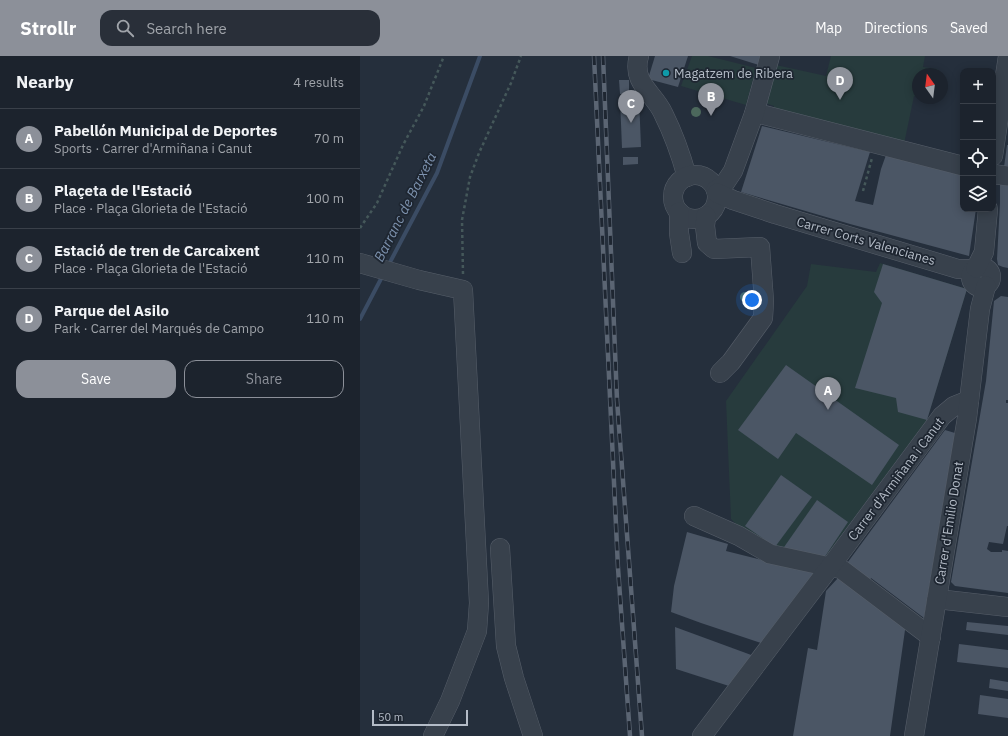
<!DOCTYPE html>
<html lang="en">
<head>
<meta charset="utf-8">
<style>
	:root { --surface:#1c232d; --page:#292f39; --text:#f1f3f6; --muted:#a0a4aa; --line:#3a4049; --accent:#8c9099 }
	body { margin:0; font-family:"IBM Plex Sans",sans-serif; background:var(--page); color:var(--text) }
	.controls { position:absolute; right:12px; top:12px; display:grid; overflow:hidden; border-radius:8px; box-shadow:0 2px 10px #0003 }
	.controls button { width:36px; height:36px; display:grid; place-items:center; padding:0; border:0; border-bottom:1px solid var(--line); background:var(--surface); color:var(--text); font:20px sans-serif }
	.compass { position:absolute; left:552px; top:12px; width:36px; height:36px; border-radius:50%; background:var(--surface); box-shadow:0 2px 10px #0003; rotate:346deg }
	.scale { position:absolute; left:12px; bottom:10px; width:96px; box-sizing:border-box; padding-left:4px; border:2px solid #b4bcc7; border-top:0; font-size:11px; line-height:14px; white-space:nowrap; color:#b4bcc7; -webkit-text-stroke:3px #1e2631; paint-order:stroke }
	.you { position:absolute; left:392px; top:244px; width:14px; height:14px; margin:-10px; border:3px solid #fff; border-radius:50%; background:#1a73e8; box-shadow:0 0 0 6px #1a73e833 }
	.badge { display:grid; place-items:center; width:26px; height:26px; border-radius:50%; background:var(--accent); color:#fff; font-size:13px; font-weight:700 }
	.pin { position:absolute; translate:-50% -33px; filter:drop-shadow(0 1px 2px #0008) }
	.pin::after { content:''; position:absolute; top:21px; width:14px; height:12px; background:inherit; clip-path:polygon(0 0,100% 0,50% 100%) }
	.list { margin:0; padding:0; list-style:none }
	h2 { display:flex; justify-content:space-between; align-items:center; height:52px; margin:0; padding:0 16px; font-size:17px }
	h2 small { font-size:13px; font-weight:400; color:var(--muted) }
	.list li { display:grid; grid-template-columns:26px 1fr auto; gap:12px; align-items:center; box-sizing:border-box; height:60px; padding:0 16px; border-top:1px solid var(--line) }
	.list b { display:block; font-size:15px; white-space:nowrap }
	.list p { margin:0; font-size:13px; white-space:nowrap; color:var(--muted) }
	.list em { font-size:13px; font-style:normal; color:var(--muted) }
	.actions { display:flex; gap:8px; padding:12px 16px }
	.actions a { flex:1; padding:9px 0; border:1px solid var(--accent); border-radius:12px; text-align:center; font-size:14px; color:var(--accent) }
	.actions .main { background:var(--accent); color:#fff }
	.icon { flex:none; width:22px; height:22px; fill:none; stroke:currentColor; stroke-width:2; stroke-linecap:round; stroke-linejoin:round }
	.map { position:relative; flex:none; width:648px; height:680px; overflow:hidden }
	header { display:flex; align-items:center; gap:24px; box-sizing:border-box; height:56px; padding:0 20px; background:var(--accent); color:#fff }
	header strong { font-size:19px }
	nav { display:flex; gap:22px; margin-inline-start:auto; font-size:14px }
	.search { width:280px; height:36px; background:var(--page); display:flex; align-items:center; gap:10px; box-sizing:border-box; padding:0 14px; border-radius:12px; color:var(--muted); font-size:15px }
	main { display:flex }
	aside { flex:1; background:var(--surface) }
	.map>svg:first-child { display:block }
	.green { fill:#273b3d }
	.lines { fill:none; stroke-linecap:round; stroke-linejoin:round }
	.stream { stroke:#3b4c64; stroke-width:4 }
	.building { fill:#4b5665 }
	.minor-casing { stroke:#575f6a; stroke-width:20 }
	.path { stroke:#45585a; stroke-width:2.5; stroke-dasharray:3 3; stroke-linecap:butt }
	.minor { stroke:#38414c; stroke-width:19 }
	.rail-casing { stroke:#5b6573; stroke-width:4.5 }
	.rail { stroke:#1e2631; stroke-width:3; stroke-dasharray:9; stroke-linecap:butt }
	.tree { fill:#4c685c }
	.culture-dot { fill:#0f9aa8; stroke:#1e2631; stroke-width:1.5 }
	.labels { text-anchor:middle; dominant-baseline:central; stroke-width:3.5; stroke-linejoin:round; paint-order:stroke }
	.poi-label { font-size:13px; fill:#b4bcc7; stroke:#1e2631; text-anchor:start }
	.street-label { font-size:13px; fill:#b4bcc7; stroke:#1e2631 }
	.water-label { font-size:14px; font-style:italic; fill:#7d92ae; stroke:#1e2631 }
</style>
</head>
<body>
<header>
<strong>Strollr</strong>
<div class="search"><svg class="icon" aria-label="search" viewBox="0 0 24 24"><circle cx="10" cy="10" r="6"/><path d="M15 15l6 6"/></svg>Search here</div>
<nav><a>Map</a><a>Directions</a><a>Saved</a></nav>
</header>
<main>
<aside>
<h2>Nearby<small>4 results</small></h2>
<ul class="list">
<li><span class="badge">A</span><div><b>Pabellón Municipal de Deportes</b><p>Sports · Carrer d'Armiñana i Canut</p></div><em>70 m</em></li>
<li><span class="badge">B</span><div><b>Plaçeta de l'Estació</b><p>Place · Plaça Glorieta de l'Estació</p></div><em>100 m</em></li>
<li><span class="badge">C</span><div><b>Estació de tren de Carcaixent</b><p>Place · Plaça Glorieta de l'Estació</p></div><em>110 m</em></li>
<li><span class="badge">D</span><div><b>Parque del Asilo</b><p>Park · Carrer del Marqués de Campo</p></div><em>110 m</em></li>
</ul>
<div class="actions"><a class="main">Save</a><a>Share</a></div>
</aside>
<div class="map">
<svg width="648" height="680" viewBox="0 0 648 680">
	<rect width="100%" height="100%" fill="#252f3c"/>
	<g class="green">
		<path d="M 332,0 L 348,0 L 396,12 L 386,49 L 321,30 Z"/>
		<path d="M 471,0 L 565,0 L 563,11 L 578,13 L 577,18 L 558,18 L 558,41 L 554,40 L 544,88 L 412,57 L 414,50 L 405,47 L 416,9 L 466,20 Z"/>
		<path d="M 520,207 L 607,233 L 567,364 L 462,505 L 422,494 L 382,474 L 371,463 L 366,345 L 447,230 L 451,208 L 516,216 Z"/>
	</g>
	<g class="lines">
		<g class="stream">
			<path d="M 28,210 L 77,117 L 120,0"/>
			<path d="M 0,263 L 23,219"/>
		</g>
	</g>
	<g class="building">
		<path d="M 295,0 L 328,0 L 318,31 L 288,23 Z"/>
		<path d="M 370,0 L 404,0 L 402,10 Z"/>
		<path d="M 259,24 L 269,24 L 269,38 L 260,38 Z"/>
		<path d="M 279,42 L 281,91 L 262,92 L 260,43 Z"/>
		<path d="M 402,70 L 510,96 L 495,145 L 513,149 L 521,113 L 526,99 L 603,118 L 603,153 L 616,153 L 609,200 L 490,168 L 381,136 Z"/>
		<path d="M 647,89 L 648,89 L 648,112 L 644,111 Z"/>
		<path d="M 263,101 L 278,101 L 278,108 L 263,109 Z"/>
		<path d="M 640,125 L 648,126 L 648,212 L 643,211 L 638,209 L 637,203 L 640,147 Z"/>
		<path d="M 523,208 L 607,233 L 567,364 L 538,356 L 536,342 L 495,332 L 522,247 L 514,236 Z"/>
		<path d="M 641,240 L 648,241 L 648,344 L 646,344 L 646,347 L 648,347 L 648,470 L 647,470 L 643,488 L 629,486 L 627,493 L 631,496 L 642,496 L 642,494 L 648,495 L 648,537 L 595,530 L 591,526 L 626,325 L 634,245 Z"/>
		<path d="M 426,309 L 539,389 L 512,429 L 436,377 L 418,403 L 378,374 Z"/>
		<path d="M 585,374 L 595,377 L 564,562 L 511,522 L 508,528 L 485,510 Z"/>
		<path d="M 421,419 L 452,441 L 415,491 L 385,470 Z"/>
		<path d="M 457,444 L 488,466 L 462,505 L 422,494 Z"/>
		<path d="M 327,476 L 368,488 L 366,495 L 455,517 L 401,587 L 341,567 L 311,556 L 314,530 Z"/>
		<path d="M 478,522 L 546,567 L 530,680 L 433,680 L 448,592 L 457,594 L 466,535 Z"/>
		<path d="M 607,566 L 648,570 L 648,579 L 606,574 Z"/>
		<path d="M 315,571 L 394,600 L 369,630 L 316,613 Z"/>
		<path d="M 599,588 L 648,594 L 648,612 L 597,606 Z"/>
		<path d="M 630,623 L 648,626 L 648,635 L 629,632 Z"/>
		<path d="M 620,639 L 648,643 L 648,662 L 618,658 Z"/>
	</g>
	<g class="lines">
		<defs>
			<g id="minor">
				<path d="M 279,0 C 271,27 294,37 303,57 C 313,77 321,99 327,121"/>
				<path d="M 394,58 L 400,58 L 603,110"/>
				<path d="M 633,100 L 648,0"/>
				<path d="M 633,118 L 648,120"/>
				<circle cx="335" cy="141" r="22"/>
				<path d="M 356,134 L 363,130 L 373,115 L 394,58 L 410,0"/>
				<path d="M 357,137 L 373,144 L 415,158 L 598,213 L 614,213"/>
				<path d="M 319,156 L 319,177 L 322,197"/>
				<path d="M 346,160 L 345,170 L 347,187 L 354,193 L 400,191 L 404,245 L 403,262 L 371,306 L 360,317"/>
				<path d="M 0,207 L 59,224 L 103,234 L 119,547 L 117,575 L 90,645 L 73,680"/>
				<circle cx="621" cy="221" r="10"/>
				<path d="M 616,212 L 624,196 L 628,153"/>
				<path d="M 334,460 L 379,480 L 410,498 L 470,511 L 481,513 L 571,581"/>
				<path d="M 140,492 L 146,590 L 154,622 L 173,680"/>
				<path d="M 577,543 L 648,551"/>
				<path d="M 342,680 L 470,511 L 582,360 L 594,350 L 609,344"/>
				<path d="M 554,680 L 607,362 L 620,253 L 626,230"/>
			</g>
		</defs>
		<use href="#minor" class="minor-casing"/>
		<g class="path">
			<path d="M 503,135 L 512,102"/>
			<path d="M 0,172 L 17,147 L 43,89 L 64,50 L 84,0"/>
			<path d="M 103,218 L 102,164 L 110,121 L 119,97 L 151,27 L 161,0"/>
		</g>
		<use href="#minor" class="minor"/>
		<defs>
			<g id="rail">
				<path d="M 234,0 L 258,512 L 270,680"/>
				<path d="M 243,0 L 257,344 L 282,680"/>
			</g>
		</defs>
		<use href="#rail" class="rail-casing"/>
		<use href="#rail" class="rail"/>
	</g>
	<g class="tree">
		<circle cx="336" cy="56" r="5"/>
		<circle cx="385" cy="241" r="5"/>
	</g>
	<circle class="culture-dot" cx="306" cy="17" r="4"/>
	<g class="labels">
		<g class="poi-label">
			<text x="314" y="17">Magatzem de Ribera</text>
		</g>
		<g class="street-label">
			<text transform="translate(506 185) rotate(16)">Carrer Corts Valencianes</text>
			<text transform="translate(536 423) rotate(-53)">Carrer d'Armiñana i Canut</text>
			<text transform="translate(589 467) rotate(-81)">Carrer d'Emilio Donat</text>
		</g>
		<g class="water-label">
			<text transform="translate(45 151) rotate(-63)">Barranc de Barxeta</text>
		</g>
	</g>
</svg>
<div class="controls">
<button>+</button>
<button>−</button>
<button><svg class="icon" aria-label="locate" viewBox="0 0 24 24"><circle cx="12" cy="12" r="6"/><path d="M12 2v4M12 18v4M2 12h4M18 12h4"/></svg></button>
<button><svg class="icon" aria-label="layers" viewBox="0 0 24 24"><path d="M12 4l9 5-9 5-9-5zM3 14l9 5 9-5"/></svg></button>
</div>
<svg class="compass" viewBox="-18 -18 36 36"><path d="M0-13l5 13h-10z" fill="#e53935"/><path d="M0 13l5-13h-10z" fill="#a0a4aa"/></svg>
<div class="scale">50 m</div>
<div class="you"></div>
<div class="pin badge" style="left:468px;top:354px">A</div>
<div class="pin badge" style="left:351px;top:60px">B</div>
<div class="pin badge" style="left:271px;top:67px">C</div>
<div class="pin badge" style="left:480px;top:44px">D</div>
</div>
</main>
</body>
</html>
